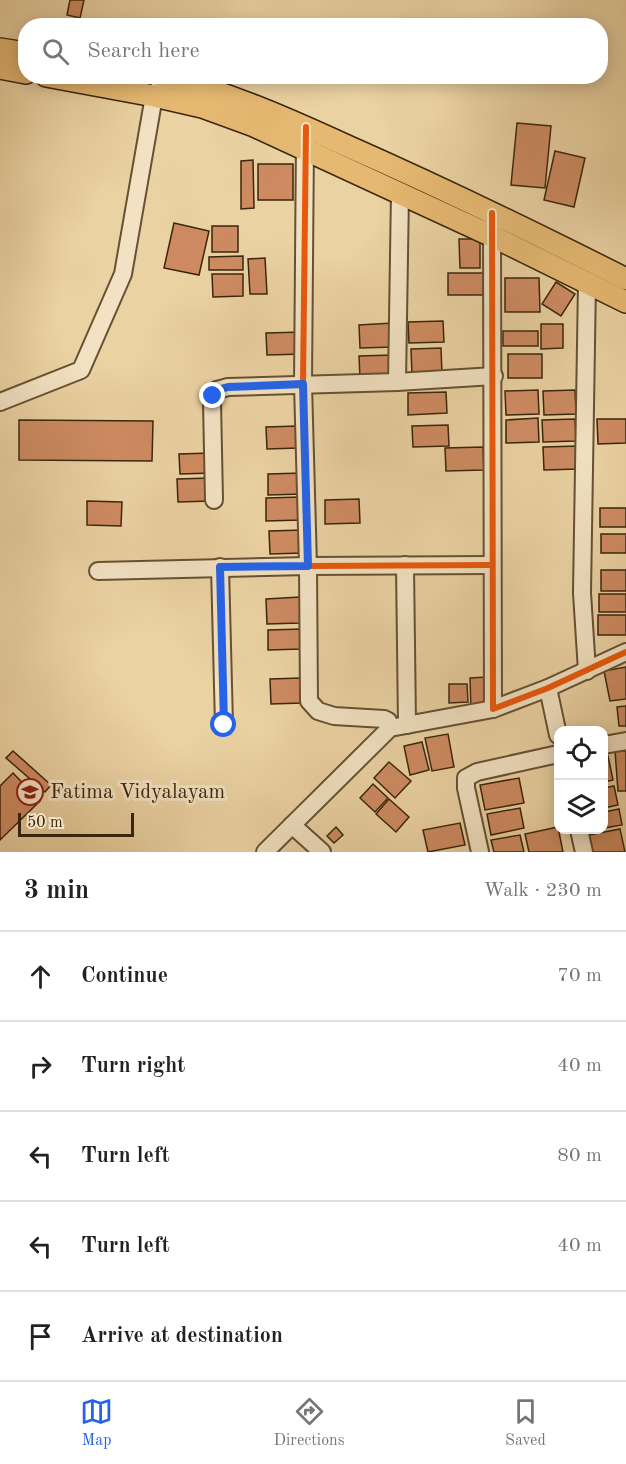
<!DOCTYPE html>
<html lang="en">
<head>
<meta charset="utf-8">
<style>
	:root { --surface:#fff; --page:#f2f2f2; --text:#222; --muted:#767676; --line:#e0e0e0; --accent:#2563eb }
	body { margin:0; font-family:"Old Standard TT",serif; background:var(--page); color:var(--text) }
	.controls { position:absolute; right:18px; bottom:18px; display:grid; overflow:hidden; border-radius:12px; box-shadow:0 3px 15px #0003 }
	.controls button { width:54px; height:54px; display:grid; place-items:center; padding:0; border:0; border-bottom:2px solid var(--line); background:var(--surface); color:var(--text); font:30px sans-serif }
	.scale { position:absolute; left:18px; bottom:15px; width:116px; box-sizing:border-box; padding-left:6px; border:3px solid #3a260c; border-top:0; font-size:16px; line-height:21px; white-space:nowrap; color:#3a260c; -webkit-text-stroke:4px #f2e2c3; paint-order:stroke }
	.stop { position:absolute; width:18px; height:18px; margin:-14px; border:4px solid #2563eb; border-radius:50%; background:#fff }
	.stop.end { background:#2563eb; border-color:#fff; box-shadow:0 2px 6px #0008 }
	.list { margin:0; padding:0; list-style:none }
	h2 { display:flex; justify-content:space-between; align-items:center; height:78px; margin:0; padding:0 24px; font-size:26px }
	h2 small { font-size:20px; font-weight:400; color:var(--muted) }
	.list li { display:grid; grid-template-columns:39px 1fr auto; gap:18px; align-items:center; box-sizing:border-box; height:90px; padding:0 24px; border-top:2px solid var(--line) }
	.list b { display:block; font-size:22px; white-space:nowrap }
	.list em { font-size:20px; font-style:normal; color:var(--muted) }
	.icon { flex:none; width:33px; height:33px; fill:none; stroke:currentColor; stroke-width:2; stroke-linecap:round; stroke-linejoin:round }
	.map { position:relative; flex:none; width:626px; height:852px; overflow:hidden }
	.search { position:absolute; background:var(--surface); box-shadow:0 3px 15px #0003; left:18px; right:18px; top:18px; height:66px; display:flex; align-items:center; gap:15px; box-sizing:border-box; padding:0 21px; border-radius:24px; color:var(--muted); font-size:22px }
	.sheet { height:528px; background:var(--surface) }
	nav { display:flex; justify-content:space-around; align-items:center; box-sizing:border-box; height:84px; border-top:2px solid var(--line); background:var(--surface); font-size:16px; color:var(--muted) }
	nav a { display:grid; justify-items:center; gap:3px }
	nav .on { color:var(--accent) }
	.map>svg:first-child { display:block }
	.building { fill:#ce8b62; stroke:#3a260c; stroke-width:1.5 }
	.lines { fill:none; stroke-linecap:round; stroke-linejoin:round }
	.minor-casing { stroke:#665132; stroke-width:20 }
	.major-casing { stroke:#3a260c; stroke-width:24 }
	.minor { stroke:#f2e2c3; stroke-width:16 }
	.major { stroke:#e6b972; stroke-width:21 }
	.cycleway-casing { stroke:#f2e2c3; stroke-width:10 }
	.cycleway { stroke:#e8590c; stroke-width:6 }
	.route { stroke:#2563eb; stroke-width:8 }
	.labels { text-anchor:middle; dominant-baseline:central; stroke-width:6; stroke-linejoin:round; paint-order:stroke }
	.poi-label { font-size:21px; fill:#3a260c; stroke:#f2e2c3; text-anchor:start }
</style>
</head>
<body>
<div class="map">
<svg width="626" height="852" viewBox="0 0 626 852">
	<rect width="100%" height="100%" fill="#ebd2a3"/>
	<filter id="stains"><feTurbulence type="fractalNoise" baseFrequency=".00333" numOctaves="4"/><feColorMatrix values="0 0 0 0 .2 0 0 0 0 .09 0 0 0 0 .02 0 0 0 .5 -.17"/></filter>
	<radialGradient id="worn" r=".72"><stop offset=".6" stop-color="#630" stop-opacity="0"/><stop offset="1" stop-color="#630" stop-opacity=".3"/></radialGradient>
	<g class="building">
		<path d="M 70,0 L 84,0 L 80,18 L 67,15 Z"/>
		<path d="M 517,123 L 551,126 L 545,188 L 511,185 Z"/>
		<path d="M 555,151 L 585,158 L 574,207 L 544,200 Z"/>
		<path d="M 253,160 L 254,208 L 241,209 L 241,161 Z"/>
		<rect x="258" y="164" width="35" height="36"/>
		<path d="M 174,223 L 209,231 L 199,275 L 164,268 Z"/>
		<rect x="212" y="226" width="26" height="26"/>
		<path d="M 459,239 L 480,239 L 480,268 L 460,268 Z"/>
		<path d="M 243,256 L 243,270 L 209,270 L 209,257 Z"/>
		<path d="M 265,258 L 267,294 L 250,294 L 248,259 Z"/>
		<rect x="448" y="273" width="35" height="22"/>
		<path d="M 212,274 L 243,274 L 243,296 L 213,297 Z"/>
		<path d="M 505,278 L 539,278 L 540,312 L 505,312 Z"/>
		<path d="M 556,282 L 575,294 L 561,316 L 542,304 Z"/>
		<path d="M 443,321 L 444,342 L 409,343 L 408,322 Z"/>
		<path d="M 393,323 L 393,347 L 360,348 L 359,325 Z"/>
		<path d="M 541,324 L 563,324 L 563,348 L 541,349 Z"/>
		<rect x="503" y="331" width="35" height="15"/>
		<path d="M 303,332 L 304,354 L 267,355 L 266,333 Z"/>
		<path d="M 441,348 L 442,374 L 412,375 L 411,349 Z"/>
		<rect x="508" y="354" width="34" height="24"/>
		<path d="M 394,355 L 395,377 L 360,378 L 359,356 Z"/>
		<path d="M 538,390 L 539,414 L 506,415 L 505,391 Z"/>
		<path d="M 575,390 L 576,414 L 544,415 L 543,391 Z"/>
		<path d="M 446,392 L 447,413 L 408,415 L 408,393 Z"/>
		<path d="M 538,418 L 539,442 L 506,443 L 506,420 Z"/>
		<path d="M 575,419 L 576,441 L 543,442 L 542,420 Z"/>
		<path d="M 597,419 L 626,419 L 626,443 L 598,444 Z"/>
		<path d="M 19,420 L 153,421 L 152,461 L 19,460 Z"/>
		<path d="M 448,425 L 449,446 L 413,447 L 412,426 Z"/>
		<path d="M 297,426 L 298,448 L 267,449 L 266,427 Z"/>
		<path d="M 579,446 L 580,469 L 544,470 L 543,447 Z"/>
		<path d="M 483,447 L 484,470 L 446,471 L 445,448 Z"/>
		<path d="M 211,453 L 212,473 L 180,474 L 179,454 Z"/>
		<path d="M 302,473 L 303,494 L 268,495 L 268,474 Z"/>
		<path d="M 210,478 L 211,501 L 178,502 L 177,479 Z"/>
		<path d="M 301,497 L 301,520 L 266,521 L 266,498 Z"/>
		<path d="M 359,499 L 360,523 L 325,524 L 325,500 Z"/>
		<path d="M 87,501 L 122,502 L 121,526 L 87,525 Z"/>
		<rect x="600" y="508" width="26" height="19"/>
		<path d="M 303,530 L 303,553 L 270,554 L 269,531 Z"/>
		<rect x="601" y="534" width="25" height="19"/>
		<rect x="601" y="570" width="25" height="21"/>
		<rect x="599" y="594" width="27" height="18"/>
		<path d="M 300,597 L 300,623 L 267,624 L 266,599 Z"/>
		<rect x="598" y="615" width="28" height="20"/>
		<path d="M 302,629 L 302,649 L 268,650 L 268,630 Z"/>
		<path d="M 626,667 L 626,699 L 610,701 L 604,671 Z"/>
		<path d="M 487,677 L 488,710 L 471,711 L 470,678 Z"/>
		<path d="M 301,678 L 302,703 L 271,704 L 270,679 Z"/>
		<path d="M 449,684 L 467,684 L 468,702 L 449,703 Z"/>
		<path d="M 626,706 L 626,726 L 619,726 L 617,707 Z"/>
		<path d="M 448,734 L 454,767 L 432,771 L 425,738 Z"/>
		<path d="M 422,742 L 429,770 L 410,775 L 404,746 Z"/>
		<path d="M 13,751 L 51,785 L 45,792 L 6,758 Z"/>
		<path d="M 615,751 L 626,751 L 626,791 L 618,791 Z"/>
		<path d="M 604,756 L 608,756 L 613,780 L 604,782 Z"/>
		<path d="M 389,762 L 411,781 L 395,798 L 374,778 Z"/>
		<path d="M 13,773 L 40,801 L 0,840 L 0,786 Z"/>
		<path d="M 519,778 L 524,803 L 485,810 L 480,785 Z"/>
		<path d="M 373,784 L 388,798 L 375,812 L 360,798 Z"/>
		<path d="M 614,786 L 618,805 L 604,808 L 604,788 Z"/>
		<path d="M 389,799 L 409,817 L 396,832 L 376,814 Z"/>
		<path d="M 520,808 L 524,828 L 491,835 L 487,814 Z"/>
		<path d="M 619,809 L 622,825 L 604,828 L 604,812 Z"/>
		<path d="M 460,823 L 465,845 L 428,852 L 423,830 Z"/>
		<path d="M 336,827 L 343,835 L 334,843 L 327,836 Z"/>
		<path d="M 558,827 L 563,852 L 529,852 L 525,834 Z"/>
		<path d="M 620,829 L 625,852 L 593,852 L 589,835 Z"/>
		<path d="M 520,835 L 524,852 L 494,852 L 491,840 Z"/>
	</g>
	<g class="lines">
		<defs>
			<g id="minor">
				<path d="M 305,140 L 303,384 L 308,566 L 492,565"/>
				<path d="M 492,226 L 493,709 L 548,688 L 626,652"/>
				<path d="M 587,282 L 582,593 L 587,671"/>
				<path d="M 397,382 L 400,193"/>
				<path d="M 0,402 L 81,370 L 123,274 L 154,96 L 160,86"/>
				<path d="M 214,500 L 212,402 L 217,390 L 228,387 L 397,382 L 494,376"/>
				<path d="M 405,565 L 407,725"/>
				<path d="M 220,567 L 224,725"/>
				<path d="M 98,571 L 308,566 L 309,701 L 318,711 L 334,716 L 384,719 L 388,721 L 390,728"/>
				<path d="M 548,688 L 558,735"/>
				<path d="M 604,745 L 626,741"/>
				<path d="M 292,825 L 322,852"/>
				<path d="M 579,830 L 584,852"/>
				<path d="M 265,852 L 390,728 L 493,709"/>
				<path d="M 480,852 L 466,788 L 466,778 L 477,772 L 558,754"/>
			</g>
			<g id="major">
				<path d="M 0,49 L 26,53"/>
				<path d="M 0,68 L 26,73"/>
				<path d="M 46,76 L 154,96 L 202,107 L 254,126 L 492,236 L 626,302"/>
				<path d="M 161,76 C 225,91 286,118 345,145 C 440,187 533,232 626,279"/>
			</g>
		</defs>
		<use href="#minor" class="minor-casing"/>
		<use href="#major" class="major-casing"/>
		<use href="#minor" class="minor"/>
		<use href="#major" class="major"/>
		<defs>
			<g id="cycleway">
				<path d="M 306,127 L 303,384 L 308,566 L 492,565"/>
				<path d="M 492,213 L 493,709 L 548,688 L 626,652"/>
			</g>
		</defs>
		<use href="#cycleway" class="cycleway-casing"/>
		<use href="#cycleway" class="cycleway"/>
	</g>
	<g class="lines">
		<path class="route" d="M 213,396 L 217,390 L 228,387 L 303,384 L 308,566 L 220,567 L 224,725"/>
	</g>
	<defs>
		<symbol id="school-ring" viewBox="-11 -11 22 22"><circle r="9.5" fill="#f2e2c3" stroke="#8f2418" stroke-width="1.5"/><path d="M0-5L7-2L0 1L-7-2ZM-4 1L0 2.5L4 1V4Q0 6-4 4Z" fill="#8f2418"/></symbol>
	</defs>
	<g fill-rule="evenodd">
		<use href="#school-ring" x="15" y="777" width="30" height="30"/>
	</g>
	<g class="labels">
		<g class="poi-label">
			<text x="50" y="792">Fatima Vidyalayam</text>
		</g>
	</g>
	<rect width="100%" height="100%" filter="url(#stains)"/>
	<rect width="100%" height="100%" fill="url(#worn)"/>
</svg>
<div class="controls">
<button><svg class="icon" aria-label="locate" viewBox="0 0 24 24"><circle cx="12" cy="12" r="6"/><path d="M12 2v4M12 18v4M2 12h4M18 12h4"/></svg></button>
<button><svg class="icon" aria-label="layers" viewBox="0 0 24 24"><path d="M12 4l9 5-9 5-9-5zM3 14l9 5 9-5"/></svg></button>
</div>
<div class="scale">50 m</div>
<div class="stop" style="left:224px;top:725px"></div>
<div class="stop end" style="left:213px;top:396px"></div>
<div class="search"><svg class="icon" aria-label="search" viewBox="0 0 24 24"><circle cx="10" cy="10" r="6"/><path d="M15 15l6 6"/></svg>Search here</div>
</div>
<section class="sheet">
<h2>3 min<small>Walk · 230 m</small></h2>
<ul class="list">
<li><svg class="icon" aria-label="ahead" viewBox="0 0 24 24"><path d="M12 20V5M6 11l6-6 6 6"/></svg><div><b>Continue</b></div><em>70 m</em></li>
<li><svg class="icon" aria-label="right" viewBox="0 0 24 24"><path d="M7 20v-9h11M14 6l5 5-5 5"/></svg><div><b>Turn right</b></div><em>40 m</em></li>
<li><svg class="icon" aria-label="left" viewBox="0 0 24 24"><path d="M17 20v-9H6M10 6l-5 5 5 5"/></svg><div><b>Turn left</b></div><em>80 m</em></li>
<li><svg class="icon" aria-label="left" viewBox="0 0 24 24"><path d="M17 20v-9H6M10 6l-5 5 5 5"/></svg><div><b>Turn left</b></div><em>40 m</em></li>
<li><svg class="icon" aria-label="arrive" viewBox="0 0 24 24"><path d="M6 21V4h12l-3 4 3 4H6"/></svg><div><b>Arrive at destination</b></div></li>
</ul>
</section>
<nav>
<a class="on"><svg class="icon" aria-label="map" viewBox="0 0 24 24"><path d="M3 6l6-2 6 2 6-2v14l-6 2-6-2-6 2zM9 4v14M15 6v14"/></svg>Map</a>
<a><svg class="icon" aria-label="directions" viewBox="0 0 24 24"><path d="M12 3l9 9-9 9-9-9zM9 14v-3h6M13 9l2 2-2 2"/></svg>Directions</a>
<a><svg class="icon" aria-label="saved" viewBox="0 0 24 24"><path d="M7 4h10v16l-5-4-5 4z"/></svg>Saved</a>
</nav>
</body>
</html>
